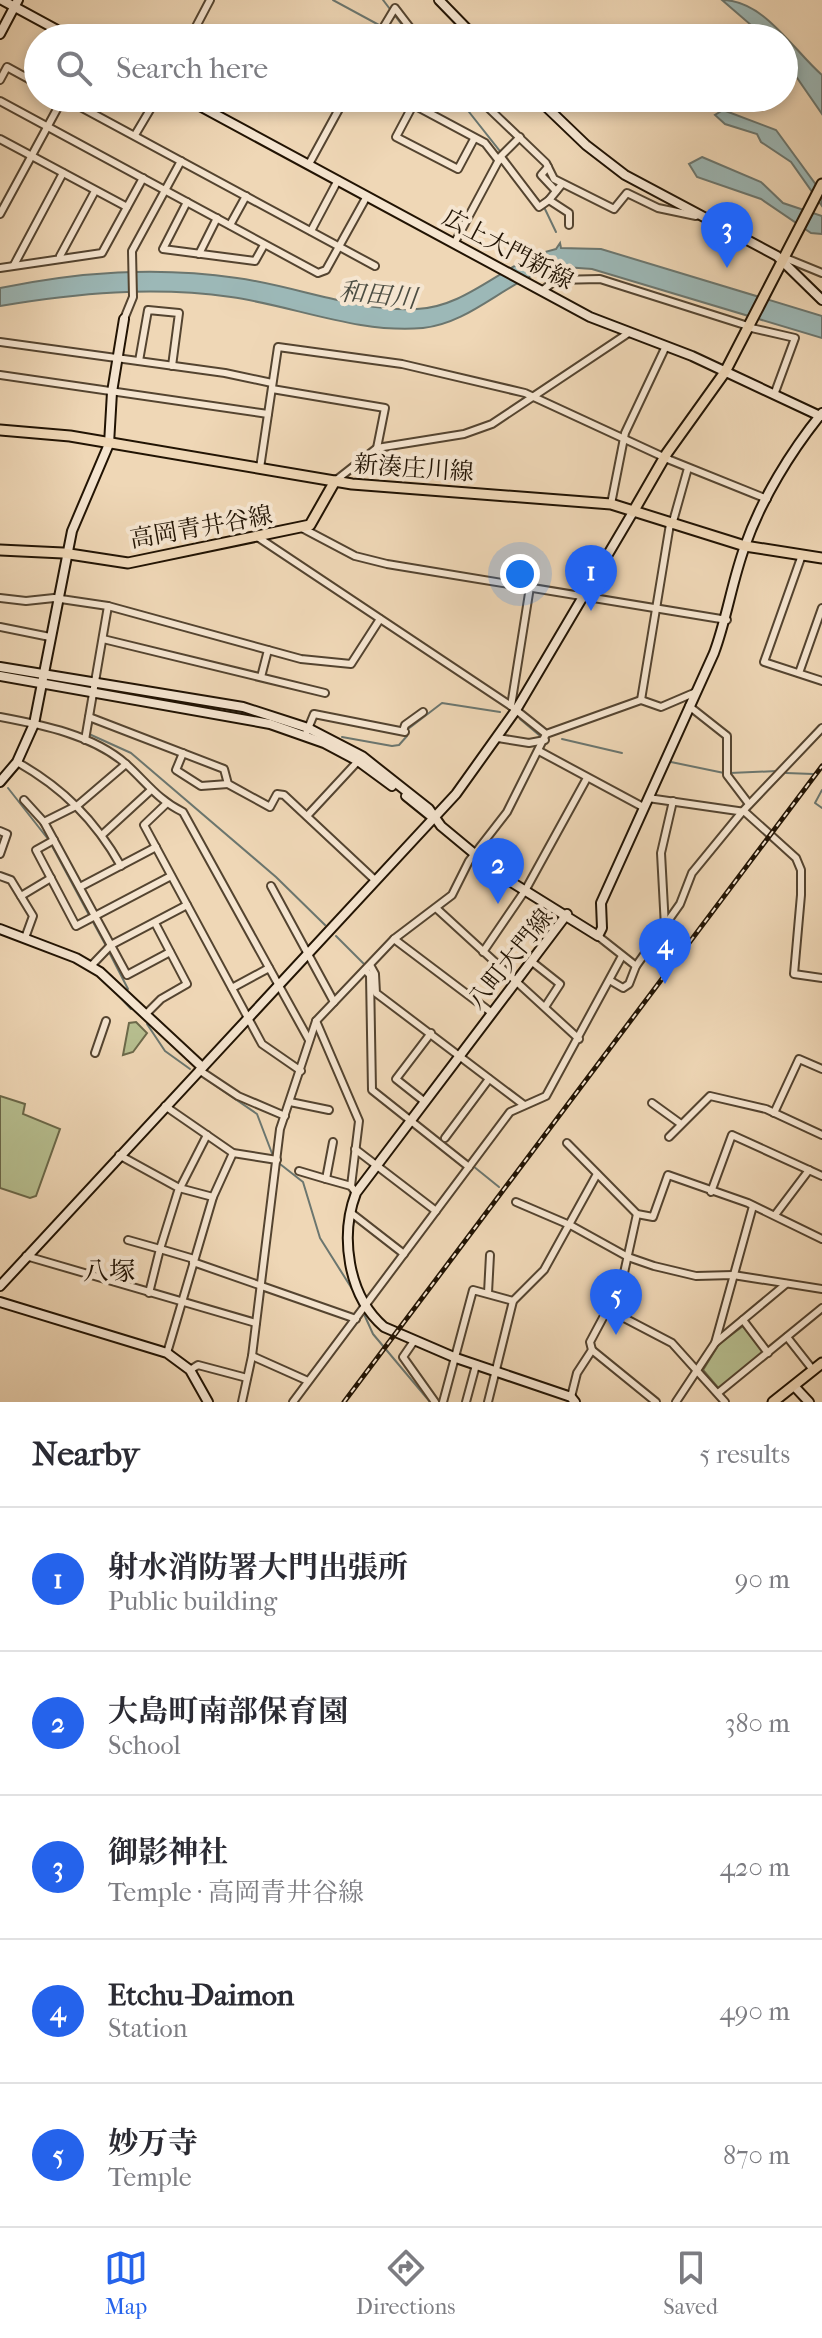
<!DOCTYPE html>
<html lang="en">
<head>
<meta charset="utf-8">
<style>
	:root { --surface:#fff; --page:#f7f7f7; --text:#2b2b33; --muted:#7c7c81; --line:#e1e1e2; --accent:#2563eb }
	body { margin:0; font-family:"IM FELL French Canon","Noto Serif JP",serif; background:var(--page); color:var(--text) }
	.you { position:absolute; left:520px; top:574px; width:28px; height:28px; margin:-20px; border:6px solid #fff; border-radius:50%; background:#1a73e8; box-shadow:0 0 0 12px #1a73e833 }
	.badge { display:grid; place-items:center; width:52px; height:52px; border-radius:50%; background:var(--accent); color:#fff; font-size:26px; font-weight:700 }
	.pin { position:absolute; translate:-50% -66px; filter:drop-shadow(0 2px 4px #0008) }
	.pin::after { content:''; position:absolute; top:42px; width:28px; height:24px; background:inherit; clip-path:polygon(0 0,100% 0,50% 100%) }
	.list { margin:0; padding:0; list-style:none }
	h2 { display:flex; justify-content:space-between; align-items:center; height:104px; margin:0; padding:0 32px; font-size:34px }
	h2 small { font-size:26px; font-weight:400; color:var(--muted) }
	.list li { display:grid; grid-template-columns:52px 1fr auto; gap:24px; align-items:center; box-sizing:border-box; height:144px; padding:0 32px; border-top:2px solid var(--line) }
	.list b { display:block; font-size:30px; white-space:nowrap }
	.list p { margin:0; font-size:26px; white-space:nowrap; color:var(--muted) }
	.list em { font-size:26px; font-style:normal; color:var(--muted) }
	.icon { flex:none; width:44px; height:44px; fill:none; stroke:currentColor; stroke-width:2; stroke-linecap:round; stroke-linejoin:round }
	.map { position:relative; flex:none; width:822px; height:1402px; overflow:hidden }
	.search { position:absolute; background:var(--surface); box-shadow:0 4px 12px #0003; left:24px; right:24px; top:24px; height:88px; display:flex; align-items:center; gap:20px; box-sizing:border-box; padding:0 28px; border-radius:44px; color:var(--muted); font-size:30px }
	.sheet { height:824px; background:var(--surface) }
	nav { display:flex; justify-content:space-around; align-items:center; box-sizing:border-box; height:112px; border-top:2px solid var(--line); background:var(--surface); font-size:22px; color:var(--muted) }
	nav a { display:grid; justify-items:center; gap:4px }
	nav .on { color:var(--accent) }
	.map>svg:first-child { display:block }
	.green { fill:#b7bf90; stroke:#6c694a; stroke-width:2 }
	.water { fill:#9cb8b7; stroke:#6b766f; stroke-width:2 }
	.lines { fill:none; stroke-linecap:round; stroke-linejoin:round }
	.stream { stroke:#6b766f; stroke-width:2 }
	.street-casing { stroke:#544430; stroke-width:10 }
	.secondary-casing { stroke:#211303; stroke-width:12 }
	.primary-casing { stroke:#211303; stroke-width:13 }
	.street { stroke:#f5e5d0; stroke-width:6 }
	.secondary { stroke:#f5e5d0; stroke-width:8 }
	.primary { stroke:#efd7b6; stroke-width:9 }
	.rail-casing { stroke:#211303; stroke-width:5 }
	.rail { stroke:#f5e5d0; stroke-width:2; stroke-dasharray:6; stroke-linecap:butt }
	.labels { text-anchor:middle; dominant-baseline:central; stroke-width:8; stroke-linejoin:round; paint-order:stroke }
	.street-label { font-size:24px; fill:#211303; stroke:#f5e5d0 }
	.water-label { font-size:26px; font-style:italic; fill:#4c4d42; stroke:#f5e5d0 }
	.neighbourhood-label { font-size:26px; fill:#211303; stroke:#f5e5d0 }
</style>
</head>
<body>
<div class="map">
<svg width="822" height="1402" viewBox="0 0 822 1402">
	<rect width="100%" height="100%" fill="#efd7b6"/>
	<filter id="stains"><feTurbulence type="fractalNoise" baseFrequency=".0025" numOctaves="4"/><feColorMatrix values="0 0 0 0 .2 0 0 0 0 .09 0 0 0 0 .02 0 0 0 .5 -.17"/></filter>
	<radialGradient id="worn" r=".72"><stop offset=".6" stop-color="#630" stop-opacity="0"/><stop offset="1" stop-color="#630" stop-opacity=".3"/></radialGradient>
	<g class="green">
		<path d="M 136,1022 L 147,1033 L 133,1052 L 123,1055 L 129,1023 Z"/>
		<path d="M 0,1096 L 25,1104 L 23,1114 L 60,1129 L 36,1196 L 30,1198 L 0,1188 Z"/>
		<path d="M 743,1326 L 764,1352 L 720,1390 L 703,1370 L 719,1344 Z"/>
	</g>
	<g class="water">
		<path d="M 722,0 C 764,0 793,50 822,75 L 822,114 L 784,59 L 784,38 L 766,38 Z"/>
		<path d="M 723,110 L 776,130 L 822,193 L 822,206 L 791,162 L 761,142 L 757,134 L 725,124 L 715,115 Z"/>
		<path d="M 702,157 L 761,182 L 783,203 L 822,216 L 822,234 L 811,233 L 761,199 L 697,177 L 689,164 Z"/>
		<path d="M 560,243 L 561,248 L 601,249 L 822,316 L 822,338 L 592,269 C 578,268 564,266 550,269 C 505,282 471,323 423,328 C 359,334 294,306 231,297 C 153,286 77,293 0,306 L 0,288 C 79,272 156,266 237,278 C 296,286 357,312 417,309 C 469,307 506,260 556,249 Z"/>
	</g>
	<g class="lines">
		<g class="stream">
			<path d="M 333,0 L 403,38"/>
			<path d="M 383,0 L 412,38"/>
			<path d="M 458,98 L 540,202"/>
			<path d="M 544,207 L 556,232"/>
			<path d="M 0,671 L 26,676"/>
			<path d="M 130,692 L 219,709"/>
			<path d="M 228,710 L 262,717"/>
			<path d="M 93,714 L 94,707"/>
			<path d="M 520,719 L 539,735"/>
			<path d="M 92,722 L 89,734 L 131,753 L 276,877 L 325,925"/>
			<path d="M 279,723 L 304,732"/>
			<path d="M 408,729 L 442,703 L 500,712"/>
			<path d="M 342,737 L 392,746 L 399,745 L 407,736"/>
			<path d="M 562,739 L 622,753"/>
			<path d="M 671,762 L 724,773"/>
			<path d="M 730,773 L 777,771"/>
			<path d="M 786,773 L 813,774"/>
			<path d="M 8,788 L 48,839"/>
			<path d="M 822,790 L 815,803 L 822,808"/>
			<path d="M 52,846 L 89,915"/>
			<path d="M 93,922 L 105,944"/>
			<path d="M 336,936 L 366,966"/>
			<path d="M 109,952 L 128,989"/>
			<path d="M 118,995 L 131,1009"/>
			<path d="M 147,1024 L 165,1051 L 190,1069"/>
			<path d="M 203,1077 L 257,1114 L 273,1156"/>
			<path d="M 280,1164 L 303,1182 L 320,1238 L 354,1292 L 373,1334 L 430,1402"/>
			<path d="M 473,1166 L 499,1187"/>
		</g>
		<defs>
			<g id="street">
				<path d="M 190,38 L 210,0"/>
				<path d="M 377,38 L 395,8 L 418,38"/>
				<path d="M 0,80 L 7,67 L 38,84"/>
				<path d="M 64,98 L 375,266"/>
				<path d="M 401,98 L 485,143 L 499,161"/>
				<path d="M 478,98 L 546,163 L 554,179 L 614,209 L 627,193 L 658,208 L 696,216"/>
				<path d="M 0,101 L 318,273 L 326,270 L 367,196"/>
				<path d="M 413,105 L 396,137 L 458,169 L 474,139"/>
				<path d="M 135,135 L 157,98"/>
				<path d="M 0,139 L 127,207"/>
				<path d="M 501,157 L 539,207 L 549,200"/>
				<path d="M 309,164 L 345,98"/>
				<path d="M 548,167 L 541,175 L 556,191"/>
				<path d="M 562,184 L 549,200 L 569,213 L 569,225"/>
				<path d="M 187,202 L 163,249 L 255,261 L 264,245"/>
				<path d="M 0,214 L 63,98"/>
				<path d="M 230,225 L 246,196"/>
				<path d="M 311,231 L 338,180"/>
				<path d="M 455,242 L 501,156 L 520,137"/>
				<path d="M 199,254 L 217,218"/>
				<path d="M 60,256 L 95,191"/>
				<path d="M 783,257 L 822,273"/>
				<path d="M 14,265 L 63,173"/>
				<path d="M 0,268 L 102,253 L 143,178"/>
				<path d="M 543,290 L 556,280 L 600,279 L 748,326"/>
				<path d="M 124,319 L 133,297 L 132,251 L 181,161"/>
				<path d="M 747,327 L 795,338 L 774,395"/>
				<path d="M 0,342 L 225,373 L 272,383"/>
				<path d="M 139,361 L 148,310 L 179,313 L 172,366"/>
				<path d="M 0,375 L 268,414"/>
				<path d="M 272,389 L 385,408 L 377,448"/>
				<path d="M 260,468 L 278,347 L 402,364 L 525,393 L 670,460 L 767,499"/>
				<path d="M 335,481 L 377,448 L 464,434 L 492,424 L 627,334"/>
				<path d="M 611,504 L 625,433 L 666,346"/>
				<path d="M 672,525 L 688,468"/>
				<path d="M 302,528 L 355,556 L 387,564 L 727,620"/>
				<path d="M 259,538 L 511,706 L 546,734 L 641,700 L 661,707 L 696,692"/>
				<path d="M 802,555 L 764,662 L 822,681"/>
				<path d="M 0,598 L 26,601 L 54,598 L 108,606 L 301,659 L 351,664 L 380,619"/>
				<path d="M 0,627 L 50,637"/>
				<path d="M 103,639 L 325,693"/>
				<path d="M 799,673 L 822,608"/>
				<path d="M 261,677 L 268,650"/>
				<path d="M 641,700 L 670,524"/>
				<path d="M 511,706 L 530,587"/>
				<path d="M 689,706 L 727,736 L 727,775 L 749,804"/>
				<path d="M 0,717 C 43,725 93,735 126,764 C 146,782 158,800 183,812 L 309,1040"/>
				<path d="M 89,717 L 224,769 L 228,784 L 270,807 L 277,794 L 284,795 L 376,881"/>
				<path d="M 403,731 L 405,725 L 423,712"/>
				<path d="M 305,736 L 314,714 L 405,732"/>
				<path d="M 498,738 L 529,743 L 545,740"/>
				<path d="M 85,740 L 108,606"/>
				<path d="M 539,751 L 643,807"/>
				<path d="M 183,753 L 176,770 L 201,786 L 228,784"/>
				<path d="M 17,762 C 63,788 95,820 121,866"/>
				<path d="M 648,798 L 745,812 L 796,858 L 801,870 L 801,895 L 794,974 L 822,978"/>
				<path d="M 24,800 L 44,822 L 127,975 L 170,952"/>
				<path d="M 166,804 L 144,825 L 262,1044 L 301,1071"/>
				<path d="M 307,816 L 359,760"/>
				<path d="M 44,822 L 78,805 L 126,764"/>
				<path d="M 0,831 L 7,834 L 0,854"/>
				<path d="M 103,834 L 151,790"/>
				<path d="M 54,840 L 36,850 L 76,926 L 171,876"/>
				<path d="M 0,876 L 11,880 L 33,916 L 25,938"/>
				<path d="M 271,886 L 334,1002"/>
				<path d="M 80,887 L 156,847"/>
				<path d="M 21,896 L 51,878"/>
				<path d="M 436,908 L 579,1039"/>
				<path d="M 665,927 L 661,853 L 673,801"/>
				<path d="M 598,936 L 636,966"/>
				<path d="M 394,939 L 492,1013"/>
				<path d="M 483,952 L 526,889 L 587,778"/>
				<path d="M 531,961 L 560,984 L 545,1007"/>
				<path d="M 370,965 L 375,974 L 376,993 L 524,1105"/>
				<path d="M 91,966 L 111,945 L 187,905"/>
				<path d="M 365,970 L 370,975 L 372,1090 L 469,1167"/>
				<path d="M 611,981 L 623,988 L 629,984 L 636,966 L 680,904 L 692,873 L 742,812 L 822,728"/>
				<path d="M 232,988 L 269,968"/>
				<path d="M 147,1013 L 161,999 L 187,984 L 155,923"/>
				<path d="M 316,1021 L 359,1121 L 351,1186 L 356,1193"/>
				<path d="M 95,1053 L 106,1021"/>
				<path d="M 199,1070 L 238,1096 L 285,1116"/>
				<path d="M 290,1102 L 329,1110"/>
				<path d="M 425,1102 L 396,1079 L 431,1033"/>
				<path d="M 652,1103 L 681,1124"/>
				<path d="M 165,1106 L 233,1153 L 277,1160"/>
				<path d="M 774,1113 L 799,1059 L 822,1069"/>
				<path d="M 669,1137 L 710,1096 L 766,1109 L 822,1135"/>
				<path d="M 445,1138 L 489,1079"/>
				<path d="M 333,1142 L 326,1179 L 351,1186"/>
				<path d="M 567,1143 L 637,1214 L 653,1217 L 668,1175 L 748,1203 L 822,1239"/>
				<path d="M 355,1149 L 436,1211"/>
				<path d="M 119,1155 L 179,1188 L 160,1249 L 128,1240"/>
				<path d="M 299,1171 L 326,1179"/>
				<path d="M 179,1188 L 213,1197"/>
				<path d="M 180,1188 L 207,1135"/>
				<path d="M 711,1192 L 732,1135 L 822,1176"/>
				<path d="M 516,1202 L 572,1226 L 628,1257 L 654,1266 L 696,1276 L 733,1275 L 822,1289"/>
				<path d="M 350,1212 L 404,1254"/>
				<path d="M 775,1215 L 809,1170"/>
				<path d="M 26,1256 L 256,1323"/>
				<path d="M 193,1262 L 356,1319"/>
				<path d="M 149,1293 L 160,1249 L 194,1259"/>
				<path d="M 488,1293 L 490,1255"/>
				<path d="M 607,1309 L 672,1343 L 725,1402"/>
				<path d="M 743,1320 L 768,1353"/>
				<path d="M 787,1337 L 813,1370"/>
				<path d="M 414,1341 L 403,1357 L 435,1402"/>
				<path d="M 715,1343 L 786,1284"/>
				<path d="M 592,1350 L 656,1402"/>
				<path d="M 167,1353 L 213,1197 L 233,1153"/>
				<path d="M 252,1356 L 308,1381"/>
				<path d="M 190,1370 L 198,1365 L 247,1378"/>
				<path d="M 718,1393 L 822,1308"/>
				<path d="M 571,1397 L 577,1373 L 592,1350 L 590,1342 L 622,1282 L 637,1214"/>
				<path d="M 242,1402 L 252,1356 L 280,1129 L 316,1021 L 394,939 L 452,895 L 469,861 L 507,812 L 546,734"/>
				<path d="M 293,1402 L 510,1112 L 546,1096 L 622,956"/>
				<path d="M 443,1402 L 473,1290 L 513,1301"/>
				<path d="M 466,1402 L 476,1365"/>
				<path d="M 488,1402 L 513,1301 L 544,1270 L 597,1174"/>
				<path d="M 676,1402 L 715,1343 L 753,1206"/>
			</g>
			<g id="secondary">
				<path d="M 2,0 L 72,38"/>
				<path d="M 439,0 L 476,38"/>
				<path d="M 0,34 L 18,0"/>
				<path d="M 185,98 L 590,317 L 692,356 L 820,416"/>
				<path d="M 537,98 L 586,145 L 625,175 L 777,256 L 822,300"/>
				<path d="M 0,667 L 243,707 L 308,728 L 362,756 L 429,809 L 441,826 L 500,875 L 598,936 L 602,928 L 601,903 L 714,653 C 727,618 732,581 745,546 C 761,500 791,451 822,413"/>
				<path d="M 0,676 L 270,724 L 324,743 L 358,761 L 392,786"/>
				<path d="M 0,782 L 17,762 L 34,724 L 72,531 L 109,444 L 112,392 L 124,319"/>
				<path d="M 406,796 L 432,817"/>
				<path d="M 567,914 L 356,1193 C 340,1235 347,1295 384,1327 L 456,1358 L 571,1397 L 575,1402"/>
				<path d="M 0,929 L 76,958 L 100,972 L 202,1067"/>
				<path d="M 0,1286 L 456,794 L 516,710 L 633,512"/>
				<path d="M 0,1302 L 167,1353 L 190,1370 L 208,1402"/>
				<path d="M 794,1386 L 809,1402"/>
			</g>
			<g id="primary">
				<path d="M 0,430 L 70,436 L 352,484 L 611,504 L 745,546 L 822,558"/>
				<path d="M 633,512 L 667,453 L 725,372 L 822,184"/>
				<path d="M 0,550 L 63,553 L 128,563 L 310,525 L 335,481"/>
				<path d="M 773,1402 L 822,1363"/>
			</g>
		</defs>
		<use href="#street" class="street-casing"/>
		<use href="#secondary" class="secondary-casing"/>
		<use href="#primary" class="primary-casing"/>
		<use href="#street" class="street"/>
		<use href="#secondary" class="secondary"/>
		<use href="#primary" class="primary"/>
		<defs>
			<path id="rail" d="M 344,1402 L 822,766"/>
		</defs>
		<use href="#rail" class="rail-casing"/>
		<use href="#rail" class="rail"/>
	</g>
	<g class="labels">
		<g class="street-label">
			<text transform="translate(508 249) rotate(28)">広上大門新線</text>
			<text transform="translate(414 468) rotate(4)">新湊庄川線</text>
			<text transform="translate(201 527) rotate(-10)">高岡青井谷線</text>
			<text transform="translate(510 959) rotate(-51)">八町大門線</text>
		</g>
		<g class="water-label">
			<text transform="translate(378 295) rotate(6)">和田川</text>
		</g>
		<g class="neighbourhood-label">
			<text x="109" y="1271">八塚</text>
		</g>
	</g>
	<rect width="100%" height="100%" filter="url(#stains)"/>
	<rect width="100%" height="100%" fill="url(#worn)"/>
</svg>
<div class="you"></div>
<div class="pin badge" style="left:591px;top:611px">1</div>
<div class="pin badge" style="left:498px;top:904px">2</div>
<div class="pin badge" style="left:727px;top:268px">3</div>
<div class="pin badge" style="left:665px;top:984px">4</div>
<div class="pin badge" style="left:616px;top:1335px">5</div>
<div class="search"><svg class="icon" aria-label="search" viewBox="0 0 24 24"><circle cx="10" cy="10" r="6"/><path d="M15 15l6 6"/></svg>Search here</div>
</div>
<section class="sheet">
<h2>Nearby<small>5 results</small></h2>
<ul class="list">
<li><span class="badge">1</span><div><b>射水消防署大門出張所</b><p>Public building</p></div><em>90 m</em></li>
<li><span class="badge">2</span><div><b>大島町南部保育園</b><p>School</p></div><em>380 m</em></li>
<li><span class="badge">3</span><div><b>御影神社</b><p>Temple · 高岡青井谷線</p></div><em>420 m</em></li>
<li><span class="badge">4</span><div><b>Etchu-Daimon</b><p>Station</p></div><em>490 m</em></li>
<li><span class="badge">5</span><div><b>妙万寺</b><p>Temple</p></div><em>870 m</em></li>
</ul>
</section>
<nav>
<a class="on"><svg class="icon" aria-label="map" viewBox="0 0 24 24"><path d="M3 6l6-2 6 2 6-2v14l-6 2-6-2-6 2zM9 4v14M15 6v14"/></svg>Map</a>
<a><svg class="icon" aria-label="directions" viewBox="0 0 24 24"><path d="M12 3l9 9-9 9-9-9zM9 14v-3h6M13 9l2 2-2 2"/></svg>Directions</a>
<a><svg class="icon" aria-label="saved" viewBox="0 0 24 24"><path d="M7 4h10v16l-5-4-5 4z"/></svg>Saved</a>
</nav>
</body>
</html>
